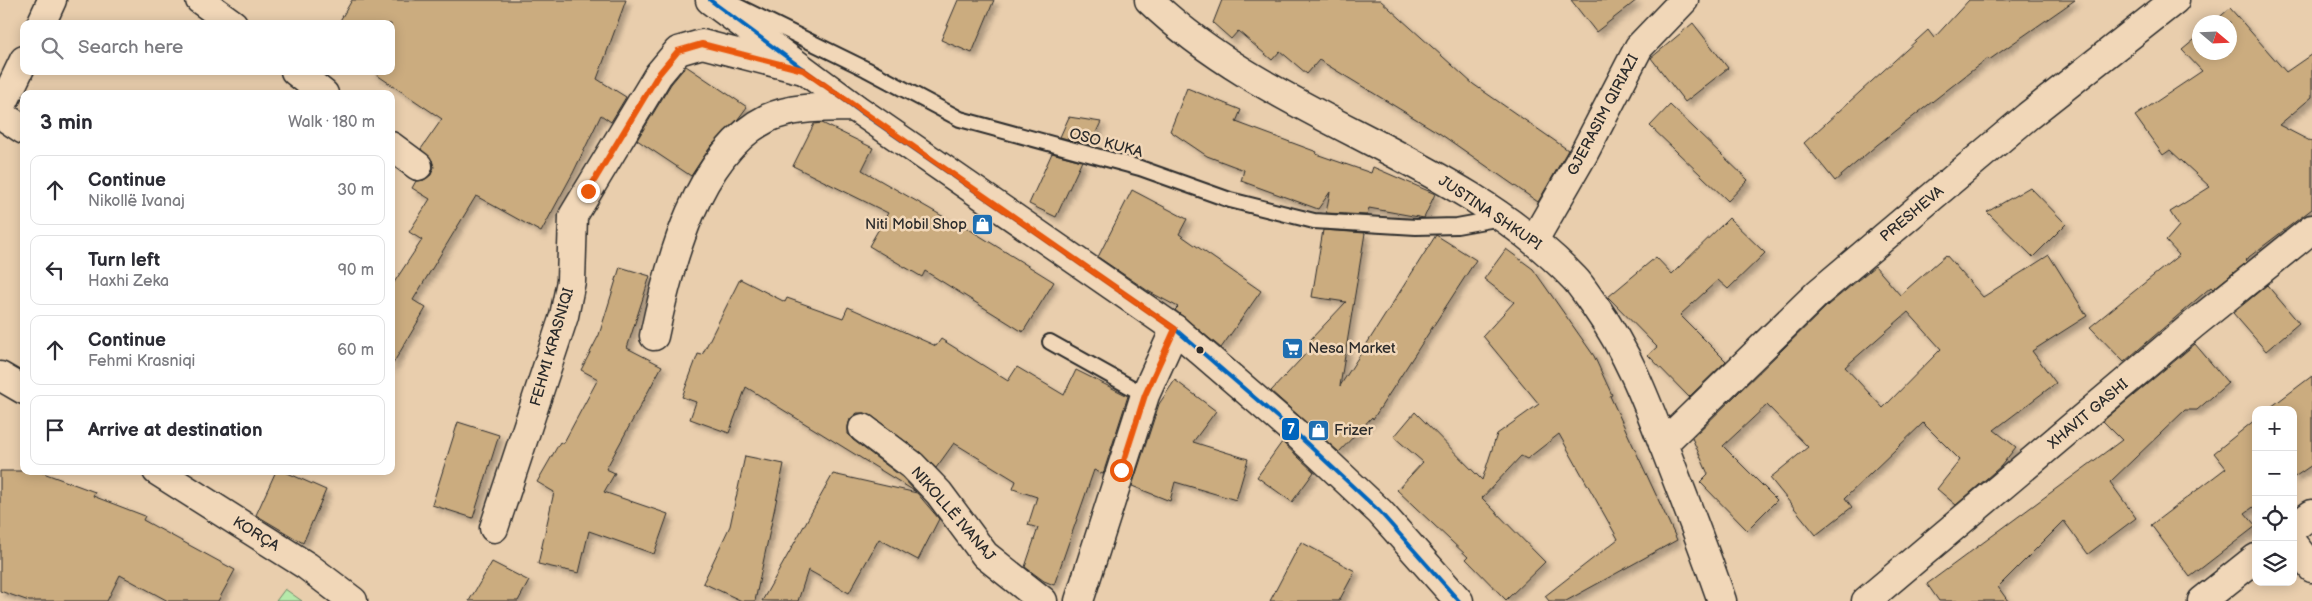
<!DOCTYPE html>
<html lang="en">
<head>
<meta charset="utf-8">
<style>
	:root { --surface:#fff; --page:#f2f2f3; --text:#2b2b33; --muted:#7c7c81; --line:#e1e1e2 }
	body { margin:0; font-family:"Balsamiq Sans",sans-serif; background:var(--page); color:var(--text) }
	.controls { position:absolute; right:15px; bottom:15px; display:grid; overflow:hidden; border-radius:10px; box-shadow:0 2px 12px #0003 }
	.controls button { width:45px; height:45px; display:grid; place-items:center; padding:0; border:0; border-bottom:1px solid var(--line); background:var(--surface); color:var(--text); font:25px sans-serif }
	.compass { position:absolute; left:2192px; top:15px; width:45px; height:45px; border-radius:50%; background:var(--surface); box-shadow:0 2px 12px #0003; rotate:109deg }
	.stop { position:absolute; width:15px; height:15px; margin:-11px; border:4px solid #ea580c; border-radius:50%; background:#fff }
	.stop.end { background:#ea580c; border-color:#fff; box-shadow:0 1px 5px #0008 }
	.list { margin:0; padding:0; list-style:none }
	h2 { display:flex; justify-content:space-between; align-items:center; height:65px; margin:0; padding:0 20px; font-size:21px }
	h2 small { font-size:16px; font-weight:400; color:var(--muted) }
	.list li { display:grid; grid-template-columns:32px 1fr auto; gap:15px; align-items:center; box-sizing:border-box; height:70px; margin:0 10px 10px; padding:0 10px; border:1px solid var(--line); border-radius:10px }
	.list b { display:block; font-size:19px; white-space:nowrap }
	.list p { margin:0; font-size:16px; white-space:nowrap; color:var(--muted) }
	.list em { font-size:16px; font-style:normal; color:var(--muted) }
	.icon { flex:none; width:28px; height:28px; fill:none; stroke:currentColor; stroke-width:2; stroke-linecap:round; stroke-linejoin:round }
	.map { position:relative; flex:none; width:2312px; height:601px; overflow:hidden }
	.search { position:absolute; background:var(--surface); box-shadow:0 2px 12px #0003; left:20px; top:20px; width:375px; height:55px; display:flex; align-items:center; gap:12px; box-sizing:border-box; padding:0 18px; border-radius:10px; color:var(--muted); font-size:19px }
	.panel { position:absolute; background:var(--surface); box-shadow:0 2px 12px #0003; left:20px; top:90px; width:375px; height:385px; border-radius:10px }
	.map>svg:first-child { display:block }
	.green { fill:#b6e9aa; stroke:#708a6a }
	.building { fill:#cbac7f; stroke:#2b2b2b; fill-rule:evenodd; filter:url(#shadow) }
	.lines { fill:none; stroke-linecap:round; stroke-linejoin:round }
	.service-casing { stroke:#2b2b2b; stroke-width:18 }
	.minor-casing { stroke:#2b2b2b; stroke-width:31 }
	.tertiary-casing { stroke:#2b2b2b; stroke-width:31 }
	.service { stroke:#f1d7b8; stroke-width:14 }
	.minor { stroke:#f1d7b8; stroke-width:28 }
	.tertiary { stroke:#f1d7b8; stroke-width:28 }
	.bus-1-casing { stroke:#f1d7b8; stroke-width:8 }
	.bus-1 { stroke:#0065bd; stroke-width:4 }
	.route { stroke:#ea580c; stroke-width:6 }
	.bus-dot { fill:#2b2b2b; stroke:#f1d7b8; stroke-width:2 }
	.labels { text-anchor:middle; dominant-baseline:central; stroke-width:5; stroke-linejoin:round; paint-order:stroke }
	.street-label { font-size:15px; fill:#2b2b2b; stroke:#f1d7b8 }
	.poi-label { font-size:15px; fill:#2b2b2b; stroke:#f1d7b8; text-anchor:start }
	.line-badge { stroke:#f1d7b8; stroke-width:2 }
	.badge-label { font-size:14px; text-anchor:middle; font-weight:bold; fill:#fff }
</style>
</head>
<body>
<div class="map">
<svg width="2312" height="601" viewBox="0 0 2312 601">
	<defs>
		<filter id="shadow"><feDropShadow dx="4.5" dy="4.5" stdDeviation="2.5" flood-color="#0004"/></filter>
	</defs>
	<rect width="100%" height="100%" fill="#e9cead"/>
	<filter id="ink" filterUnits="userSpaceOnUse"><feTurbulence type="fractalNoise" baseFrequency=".02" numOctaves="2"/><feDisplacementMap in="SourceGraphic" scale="10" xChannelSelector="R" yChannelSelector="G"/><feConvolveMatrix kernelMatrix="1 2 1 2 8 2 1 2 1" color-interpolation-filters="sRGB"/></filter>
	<g filter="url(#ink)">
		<path class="green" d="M 285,589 L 302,601 L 276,601 Z"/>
		<g class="building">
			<path d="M 352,0 L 626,0 L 597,79 L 626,97 L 611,122 L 601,115 L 573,173 L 541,232 L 476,196 L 413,300 L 426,308 L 391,367 L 391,287 L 422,240 L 409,232 L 430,199 L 412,188 L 416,181 L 424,180 L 431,175 L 434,167 L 432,160 L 421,149 L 442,119 L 371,71 L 391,71 L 391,24 L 338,24 Z"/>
			<path d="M 958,0 L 994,0 L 972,53 L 941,40 Z"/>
			<path d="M 1222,0 L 1380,0 L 1473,84 L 1568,150 L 1538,202 L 1439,133 L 1319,60 L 1307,74 L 1280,51 L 1272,60 L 1238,31 L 1231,39 L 1213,23 Z"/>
			<path d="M 1571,0 L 1637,0 L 1596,32 Z"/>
			<path d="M 1969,0 L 2075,0 L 1989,60 L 1988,58 L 1877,145 L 1835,181 L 1804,143 L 1928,30 L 1934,38 Z"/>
			<path d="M 2230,8 L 2286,72 L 2312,54 L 2312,97 L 2279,125 L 2312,142 L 2312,209 L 2245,260 L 2247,262 L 2213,289 L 2211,287 L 2124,362 L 2090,327 L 2179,255 L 2166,241 L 2179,226 L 2170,212 L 2210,187 L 2170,150 L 2163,155 L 2135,116 L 2202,71 L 2182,50 L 2200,35 L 2200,52 L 2230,52 L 2230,22 L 2214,22 Z"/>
			<path d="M 1693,23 L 1728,68 L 1685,102 L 1651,58 Z"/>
			<path d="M 686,66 L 747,107 L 738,119 L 711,146 L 691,176 L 637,140 L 671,84 Z"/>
			<path d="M 1187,88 L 1241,110 L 1236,122 L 1317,152 L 1316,154 L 1371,173 L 1373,167 L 1433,193 L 1435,194 L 1424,218 L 1369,208 L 1367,215 L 1326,213 L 1330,192 L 1318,209 L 1241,181 L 1244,170 L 1207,156 L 1170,131 Z"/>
			<path d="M 1670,105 L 1748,180 L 1728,201 L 1650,126 Z"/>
			<path d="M 1069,117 L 1101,122 L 1090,145 L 1060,137 Z"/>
			<path d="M 822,123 L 873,148 L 862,170 L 958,225 L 959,223 L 1054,282 L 1023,332 L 925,271 L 922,277 L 869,246 L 888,213 L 793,166 L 814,124 Z"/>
			<path d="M 1052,153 L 1082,161 L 1056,217 L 1029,204 Z"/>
			<path d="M 2030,187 L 2066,224 L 2033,257 L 1987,212 Z"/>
			<path d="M 1132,190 L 1187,219 L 1179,234 L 1261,291 L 1221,348 L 1175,310 L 1178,307 L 1148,291 L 1098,257 Z"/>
			<path d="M 1729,218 L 1765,253 L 1728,289 L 1718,280 L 1680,315 L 1726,361 L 1689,397 L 1648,355 L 1657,347 L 1608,297 L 1656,257 L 1672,274 Z"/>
			<path d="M 1323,230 L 1365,233 L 1340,386 L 1436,235 L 1476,260 L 1373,419 L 1372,417 L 1339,452 L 1271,391 L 1315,344 L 1310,340 L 1346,302 L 1312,297 Z"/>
			<path d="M 1506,249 L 1533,269 L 1594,356 L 1612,395 L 1610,396 L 1677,540 L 1566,601 L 1549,601 L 1545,596 L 1618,539 L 1559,434 L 1527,459 L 1521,456 L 1482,498 L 1545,562 L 1506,600 L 1466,559 L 1468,557 L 1397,490 L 1423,462 L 1394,437 L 1415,412 L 1482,480 L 1497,434 L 1539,404 L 1483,336 L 1514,302 L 1484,279 Z"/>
			<path d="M 1946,255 L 1983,297 L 2049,255 L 2087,316 L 2032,351 L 2056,383 L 1994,430 L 2016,447 L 2001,466 L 1956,505 L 1937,489 L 1960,460 L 1923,423 L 1845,498 L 1852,507 L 1816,535 L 1770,478 L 1808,447 L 1767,405 L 1723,446 L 1777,500 L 1747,530 L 1700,482 L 1708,474 L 1692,438 L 1828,305 L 1875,266 L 1900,295 ZM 1908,312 L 1941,349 L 1883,408 L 1845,367 Z"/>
			<path d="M 620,267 L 650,276 L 627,348 L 662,366 L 606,469 L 615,473 L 604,492 L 668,514 L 654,554 L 589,531 L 579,573 L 538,564 L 554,492 L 537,482 L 560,442 L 563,444 L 598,379 L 581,370 L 599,335 Z"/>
			<path d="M 740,279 L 785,302 L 787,298 L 843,318 L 848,307 L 936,346 L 941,339 L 1008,381 L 1017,367 L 1064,395 L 1076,370 L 1128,396 L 1103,474 L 1094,470 L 1054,585 L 1044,581 L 1025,567 L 1038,528 L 1028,525 L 1037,497 L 1013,489 L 1016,481 L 954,443 L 936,468 L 921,453 L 872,416 L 865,413 L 857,413 L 850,419 L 848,426 L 848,434 L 853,440 L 902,477 L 916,492 L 746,387 L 729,433 L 690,419 L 696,402 L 682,397 L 698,354 L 702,355 Z"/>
			<path d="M 2267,285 L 2299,323 L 2266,351 L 2233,313 Z"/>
			<path d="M 2195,344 L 2228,383 L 2197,410 L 2185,410 L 2110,482 L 2136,518 L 2088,554 L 2064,521 L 1998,587 L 2008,601 L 1939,601 L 1927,584 L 2122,440 L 2103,421 Z"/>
			<path d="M 2312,376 L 2312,465 L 2293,478 L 2293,410 L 2267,410 Z"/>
			<path d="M 1175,380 L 1216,411 L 1193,442 L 1248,459 L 1236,500 L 1175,482 L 1170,501 L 1132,486 L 1159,404 Z"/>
			<path d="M 2256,419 L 2256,505 L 2245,513 L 2256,526 L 2190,577 L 2151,525 L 2226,468 L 2214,453 Z"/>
			<path d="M 458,422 L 499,435 L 473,518 L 432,505 Z"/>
			<path d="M 1282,442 L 1314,472 L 1292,502 L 1257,477 Z"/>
			<path d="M 745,456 L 784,464 L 755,601 L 742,601 L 703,583 L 730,526 Z"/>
			<path d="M 0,471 L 38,471 L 95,492 L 93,496 L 145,516 L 143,520 L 235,570 L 218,601 L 168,601 L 120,575 L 107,601 L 29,601 L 0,591 Z"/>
			<path d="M 276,471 L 283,471 L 326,490 L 303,543 L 256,515 Z"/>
			<path d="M 833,474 L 917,493 L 939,519 L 918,560 L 879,539 L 849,593 L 808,570 L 798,601 L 762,601 Z"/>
			<path d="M 1301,542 L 1355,571 L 1339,601 L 1270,601 Z"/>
			<path d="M 492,562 L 529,581 L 518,601 L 469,601 Z"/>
		</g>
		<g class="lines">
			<defs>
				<g id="service">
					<path d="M 731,3 L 866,69 L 960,119 L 1140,168 L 1230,200 L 1314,221 L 1416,227 L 1457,226 L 1501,218"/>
					<path d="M 1050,342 L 1145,395"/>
				</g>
				<g id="minor">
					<path d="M 200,0 L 233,24"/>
					<path d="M 41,24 L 52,0"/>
					<path d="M 295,71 L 324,94"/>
					<path d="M 0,110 L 24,60"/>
					<path d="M 0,114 L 24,130"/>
					<path d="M 391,146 L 418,166"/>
					<path d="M 1534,240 L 1583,155 L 1639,47 L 1684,0"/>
					<path d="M 654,336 C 669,265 697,153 768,118 C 794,106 827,108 854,107"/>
					<path d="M 0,376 L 24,390"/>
					<path d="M 863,428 L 912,465 L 939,493 L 985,555 L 1043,601"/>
					<path d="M 1663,444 L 1818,293 L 2028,116 L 2175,0"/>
					<path d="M 157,471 L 307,566 L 353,601"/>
					<path d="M 494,528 L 564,316 L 571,281 L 573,216 L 658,75 L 678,51 L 702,44 L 803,70"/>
					<path d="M 2293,544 L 2312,568"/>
					<path d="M 1079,601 L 1145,395 L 1175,329"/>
					<path d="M 1866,601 L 2194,324 L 2312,229"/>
				</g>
				<g id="tertiary">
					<path d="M 710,0 L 854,107 L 1175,329 L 1299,436 L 1380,512 L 1459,601"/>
					<path d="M 1149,0 C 1272,119 1455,154 1574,278 C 1582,286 1588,297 1595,306 C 1631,357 1648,405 1670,462 C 1688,508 1706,554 1722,601"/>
					<path d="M 2293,528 L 2312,514"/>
					<path d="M 2202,601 L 2256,558"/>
				</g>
			</defs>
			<use href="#service" class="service-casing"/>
			<use href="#minor" class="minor-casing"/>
			<use href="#tertiary" class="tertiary-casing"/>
			<use href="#service" class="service"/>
			<use href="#minor" class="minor"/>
			<use href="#tertiary" class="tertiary"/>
			<defs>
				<path id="bus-1" d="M 710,0 L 854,107 L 1175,329 L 1299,436 L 1380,512 L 1459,601"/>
			</defs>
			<use href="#bus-1" class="bus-1-casing"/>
			<use href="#bus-1" class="bus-1"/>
		</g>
	</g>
	<g class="lines" filter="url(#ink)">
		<path class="route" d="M 588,191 L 658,75 L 678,51 L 702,44 L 803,70 L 1175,329 L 1145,395 L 1121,470"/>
	</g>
	<defs>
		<symbol id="shop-square" viewBox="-11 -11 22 22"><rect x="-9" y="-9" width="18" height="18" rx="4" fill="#1f6fb2" stroke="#f1d7b8"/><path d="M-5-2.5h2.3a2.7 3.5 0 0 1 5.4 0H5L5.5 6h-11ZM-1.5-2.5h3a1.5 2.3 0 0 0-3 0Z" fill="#fff"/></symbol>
		<symbol id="supermarket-square" viewBox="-11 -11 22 22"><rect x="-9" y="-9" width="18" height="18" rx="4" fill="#1f6fb2" stroke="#f1d7b8"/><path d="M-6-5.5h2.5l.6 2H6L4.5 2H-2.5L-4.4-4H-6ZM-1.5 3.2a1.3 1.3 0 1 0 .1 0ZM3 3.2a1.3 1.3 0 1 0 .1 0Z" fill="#fff"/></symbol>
	</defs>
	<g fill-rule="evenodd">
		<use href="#shop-square" x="970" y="212" width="25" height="25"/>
		<use href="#supermarket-square" x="1280" y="336" width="25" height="25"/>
		<use href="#shop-square" x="1306" y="418" width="25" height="25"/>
	</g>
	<circle class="bus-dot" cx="1200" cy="350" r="4.5"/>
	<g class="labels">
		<g class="street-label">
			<text transform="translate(1603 115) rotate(-62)">GJERASIM QIRIAZI</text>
			<text transform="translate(1106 143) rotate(15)">OSO KUKA</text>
			<text transform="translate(1490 213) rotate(34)">JUSTINA SHKUPI</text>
			<text transform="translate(1912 214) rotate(-40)">PRESHEVA</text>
			<text transform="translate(552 347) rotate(-74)">FEHMI KRASNIQI</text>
			<text transform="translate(2088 414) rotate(-40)">XHAVIT GASHI</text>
			<text transform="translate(953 514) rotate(49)">NIKOLLË IVANAJ</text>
			<text transform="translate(256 534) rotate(32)">KORÇA</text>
		</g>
		<g class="poi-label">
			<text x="967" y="224" text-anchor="end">Niti Mobil Shop</text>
			<text x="1308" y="348">Nesa Market</text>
			<text x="1334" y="430">Frizer</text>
		</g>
	</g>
	<rect class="line-badge" x="1281" y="417" width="19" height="24" rx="5" fill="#0065bd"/>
	<g class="badge-label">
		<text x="1291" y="434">7</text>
	</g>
</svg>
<div class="controls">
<button>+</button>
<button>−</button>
<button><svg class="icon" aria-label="locate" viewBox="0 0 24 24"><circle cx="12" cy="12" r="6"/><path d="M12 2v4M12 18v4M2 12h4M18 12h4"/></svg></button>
<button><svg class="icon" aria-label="layers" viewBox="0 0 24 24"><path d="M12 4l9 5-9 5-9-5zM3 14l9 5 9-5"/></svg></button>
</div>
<svg class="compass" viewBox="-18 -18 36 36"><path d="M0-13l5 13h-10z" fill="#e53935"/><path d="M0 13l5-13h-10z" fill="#7c7c81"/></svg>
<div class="stop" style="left:1121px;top:470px"></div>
<div class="stop end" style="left:588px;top:191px"></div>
<div class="search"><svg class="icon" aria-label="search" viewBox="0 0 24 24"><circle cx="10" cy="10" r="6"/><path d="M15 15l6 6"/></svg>Search here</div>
<section class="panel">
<h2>3 min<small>Walk · 180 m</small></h2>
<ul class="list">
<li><svg class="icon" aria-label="ahead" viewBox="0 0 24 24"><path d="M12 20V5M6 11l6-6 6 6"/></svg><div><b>Continue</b><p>Nikollë Ivanaj</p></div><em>30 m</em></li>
<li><svg class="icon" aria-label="left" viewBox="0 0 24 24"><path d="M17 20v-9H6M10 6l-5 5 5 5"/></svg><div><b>Turn left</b><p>Haxhi Zeka</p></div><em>90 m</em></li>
<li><svg class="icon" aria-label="ahead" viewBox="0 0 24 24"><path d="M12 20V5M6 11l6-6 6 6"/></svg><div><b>Continue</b><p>Fehmi Krasniqi</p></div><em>60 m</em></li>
<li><svg class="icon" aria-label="arrive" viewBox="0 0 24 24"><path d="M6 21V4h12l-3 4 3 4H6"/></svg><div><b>Arrive at destination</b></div></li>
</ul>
</section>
</div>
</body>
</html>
